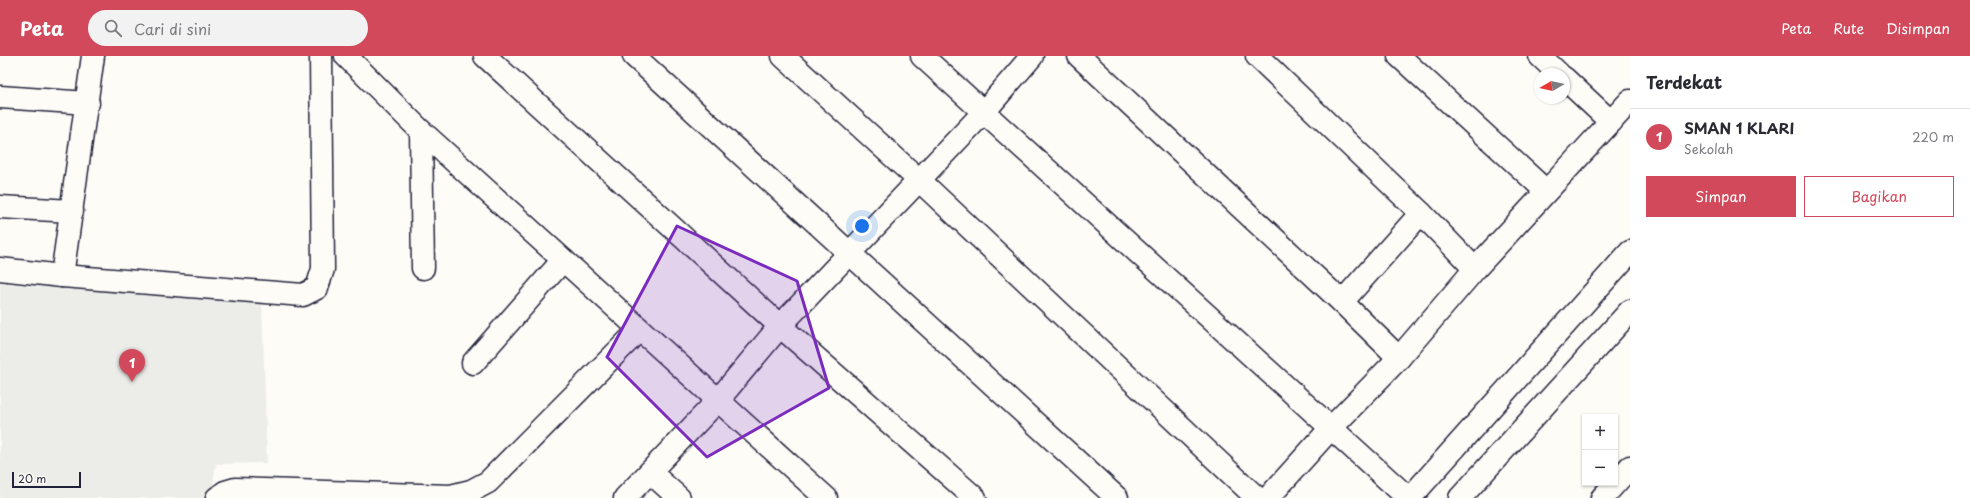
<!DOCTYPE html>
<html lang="id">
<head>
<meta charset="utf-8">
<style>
	:root { --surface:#fff; --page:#f2f2f3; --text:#2b2b33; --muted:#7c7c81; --line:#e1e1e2; --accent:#d1495b }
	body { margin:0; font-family:"Playpen Sans",sans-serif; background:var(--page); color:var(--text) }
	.controls { position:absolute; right:12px; bottom:12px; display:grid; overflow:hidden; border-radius:0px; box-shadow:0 1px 3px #0004 }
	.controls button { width:36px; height:36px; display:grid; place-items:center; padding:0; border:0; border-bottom:1px solid var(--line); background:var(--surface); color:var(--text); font:20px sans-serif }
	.compass { position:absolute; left:1534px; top:12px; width:36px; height:36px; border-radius:50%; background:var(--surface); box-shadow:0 1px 3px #0004; rotate:261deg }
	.scale { position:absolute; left:12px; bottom:10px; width:69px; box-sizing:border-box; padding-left:4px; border:2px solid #22223b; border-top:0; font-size:11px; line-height:14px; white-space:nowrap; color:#22223b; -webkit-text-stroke:3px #fdfcf7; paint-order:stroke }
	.you { position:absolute; left:862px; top:170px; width:14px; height:14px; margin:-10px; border:3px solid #fff; border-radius:50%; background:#1a73e8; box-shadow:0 0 0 6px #1a73e833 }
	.badge { display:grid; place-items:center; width:26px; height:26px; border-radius:50%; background:var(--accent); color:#fff; font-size:13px; font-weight:700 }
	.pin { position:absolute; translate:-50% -33px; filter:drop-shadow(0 1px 2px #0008) }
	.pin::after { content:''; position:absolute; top:21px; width:14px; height:12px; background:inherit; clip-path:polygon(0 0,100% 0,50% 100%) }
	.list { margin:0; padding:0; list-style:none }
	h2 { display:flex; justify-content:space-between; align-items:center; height:52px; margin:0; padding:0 16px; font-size:17px }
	h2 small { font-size:13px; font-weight:400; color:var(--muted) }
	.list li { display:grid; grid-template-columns:26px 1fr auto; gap:12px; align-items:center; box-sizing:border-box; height:56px; padding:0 16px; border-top:1px solid var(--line) }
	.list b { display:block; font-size:15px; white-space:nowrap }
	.list p { margin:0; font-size:13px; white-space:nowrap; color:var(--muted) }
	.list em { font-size:13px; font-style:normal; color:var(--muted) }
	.actions { display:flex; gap:8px; padding:12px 16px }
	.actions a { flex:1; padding:9px 0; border:1px solid var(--accent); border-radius:0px; text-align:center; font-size:14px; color:var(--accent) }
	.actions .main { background:var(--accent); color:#fff }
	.icon { flex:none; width:22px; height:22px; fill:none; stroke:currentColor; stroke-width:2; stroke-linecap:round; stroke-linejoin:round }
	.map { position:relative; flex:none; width:1630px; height:442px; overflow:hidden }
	header { display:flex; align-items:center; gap:24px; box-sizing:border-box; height:56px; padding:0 20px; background:var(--accent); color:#fff }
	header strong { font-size:19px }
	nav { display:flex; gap:22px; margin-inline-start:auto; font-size:14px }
	.search { width:280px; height:36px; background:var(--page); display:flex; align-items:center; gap:10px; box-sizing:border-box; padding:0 14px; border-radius:22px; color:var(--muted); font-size:15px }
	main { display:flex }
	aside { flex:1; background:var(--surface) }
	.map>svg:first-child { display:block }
	.built { fill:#ecece9 }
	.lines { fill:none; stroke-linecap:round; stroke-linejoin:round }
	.minor-casing { stroke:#22223b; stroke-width:25 }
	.minor { stroke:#fdfcf7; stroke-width:22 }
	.marked { fill:#7b2cbf; fill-opacity:0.2; stroke:#7b2cbf; stroke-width:3; stroke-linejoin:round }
</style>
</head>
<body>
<header>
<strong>Peta</strong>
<div class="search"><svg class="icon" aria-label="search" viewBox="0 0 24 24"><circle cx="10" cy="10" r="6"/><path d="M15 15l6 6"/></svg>Cari di sini</div>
<nav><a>Peta</a><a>Rute</a><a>Disimpan</a></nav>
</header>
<main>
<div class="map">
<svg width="1630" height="442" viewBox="0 0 1630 442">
	<rect width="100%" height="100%" fill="#fdfcf7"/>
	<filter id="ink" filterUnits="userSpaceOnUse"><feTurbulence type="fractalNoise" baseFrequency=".025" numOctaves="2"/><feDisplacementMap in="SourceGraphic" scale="8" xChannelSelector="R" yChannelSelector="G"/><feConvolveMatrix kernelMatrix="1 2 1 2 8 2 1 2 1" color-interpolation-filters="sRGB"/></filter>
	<g filter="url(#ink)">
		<path class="built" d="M 0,227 L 75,234 L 262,245 L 267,407 L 216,408 L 211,442 L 0,442 Z"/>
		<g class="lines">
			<defs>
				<g id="minor">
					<path d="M 346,0 L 421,75 L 826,442"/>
					<path d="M 485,0 L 780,270 L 975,442"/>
					<path d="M 634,0 L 1117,442"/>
					<path d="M 783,0 L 919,124 L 1257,442"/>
					<path d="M 922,0 L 1408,442"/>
					<path d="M 1079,0 L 1342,246 L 1399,302"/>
					<path d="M 1257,0 L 1421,157 L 1475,213"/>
					<path d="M 1399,0 L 1546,135"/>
					<path d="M 1540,0 L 1559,18"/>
					<path d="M 1564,22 L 1611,66"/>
					<path d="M 0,41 L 88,47"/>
					<path d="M 421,75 L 423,212"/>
					<path d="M 0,151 L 72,155"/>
					<path d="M 0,213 L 62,220 L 93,0"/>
					<path d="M 62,220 L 303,239 L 317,232 L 323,213 L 321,0"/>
					<path d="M 1342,246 L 1421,157"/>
					<path d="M 473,307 L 563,204"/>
					<path d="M 650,416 L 679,442"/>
					<path d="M 217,442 L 225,436 L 235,433 L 451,440 L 471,435 L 488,426 L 639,274"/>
					<path d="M 625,442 L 719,343 L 780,270 L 983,57 L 1032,0"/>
					<path d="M 1268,442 L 1331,372 L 1399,302 L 1475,213 L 1630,45"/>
					<path d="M 1410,442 L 1630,196"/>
					<path d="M 1460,442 L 1630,255"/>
					<path d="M 1602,442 L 1630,411"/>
				</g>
			</defs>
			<use href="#minor" class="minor-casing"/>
			<use href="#minor" class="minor"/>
		</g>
	</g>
	<path class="marked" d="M 677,170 L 797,225 L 829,332 L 707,401 L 607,301 Z"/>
</svg>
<div class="controls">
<button>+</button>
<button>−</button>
</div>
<svg class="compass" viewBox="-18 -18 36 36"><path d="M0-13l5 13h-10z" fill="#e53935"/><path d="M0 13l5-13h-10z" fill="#7c7c81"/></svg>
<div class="scale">20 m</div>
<div class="you"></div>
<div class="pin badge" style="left:132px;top:326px">1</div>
</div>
<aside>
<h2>Terdekat<small></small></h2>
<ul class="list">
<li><span class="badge">1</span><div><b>SMAN 1 KLARI</b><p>Sekolah</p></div><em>220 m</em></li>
</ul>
<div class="actions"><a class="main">Simpan</a><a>Bagikan</a></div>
</aside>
</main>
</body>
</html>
